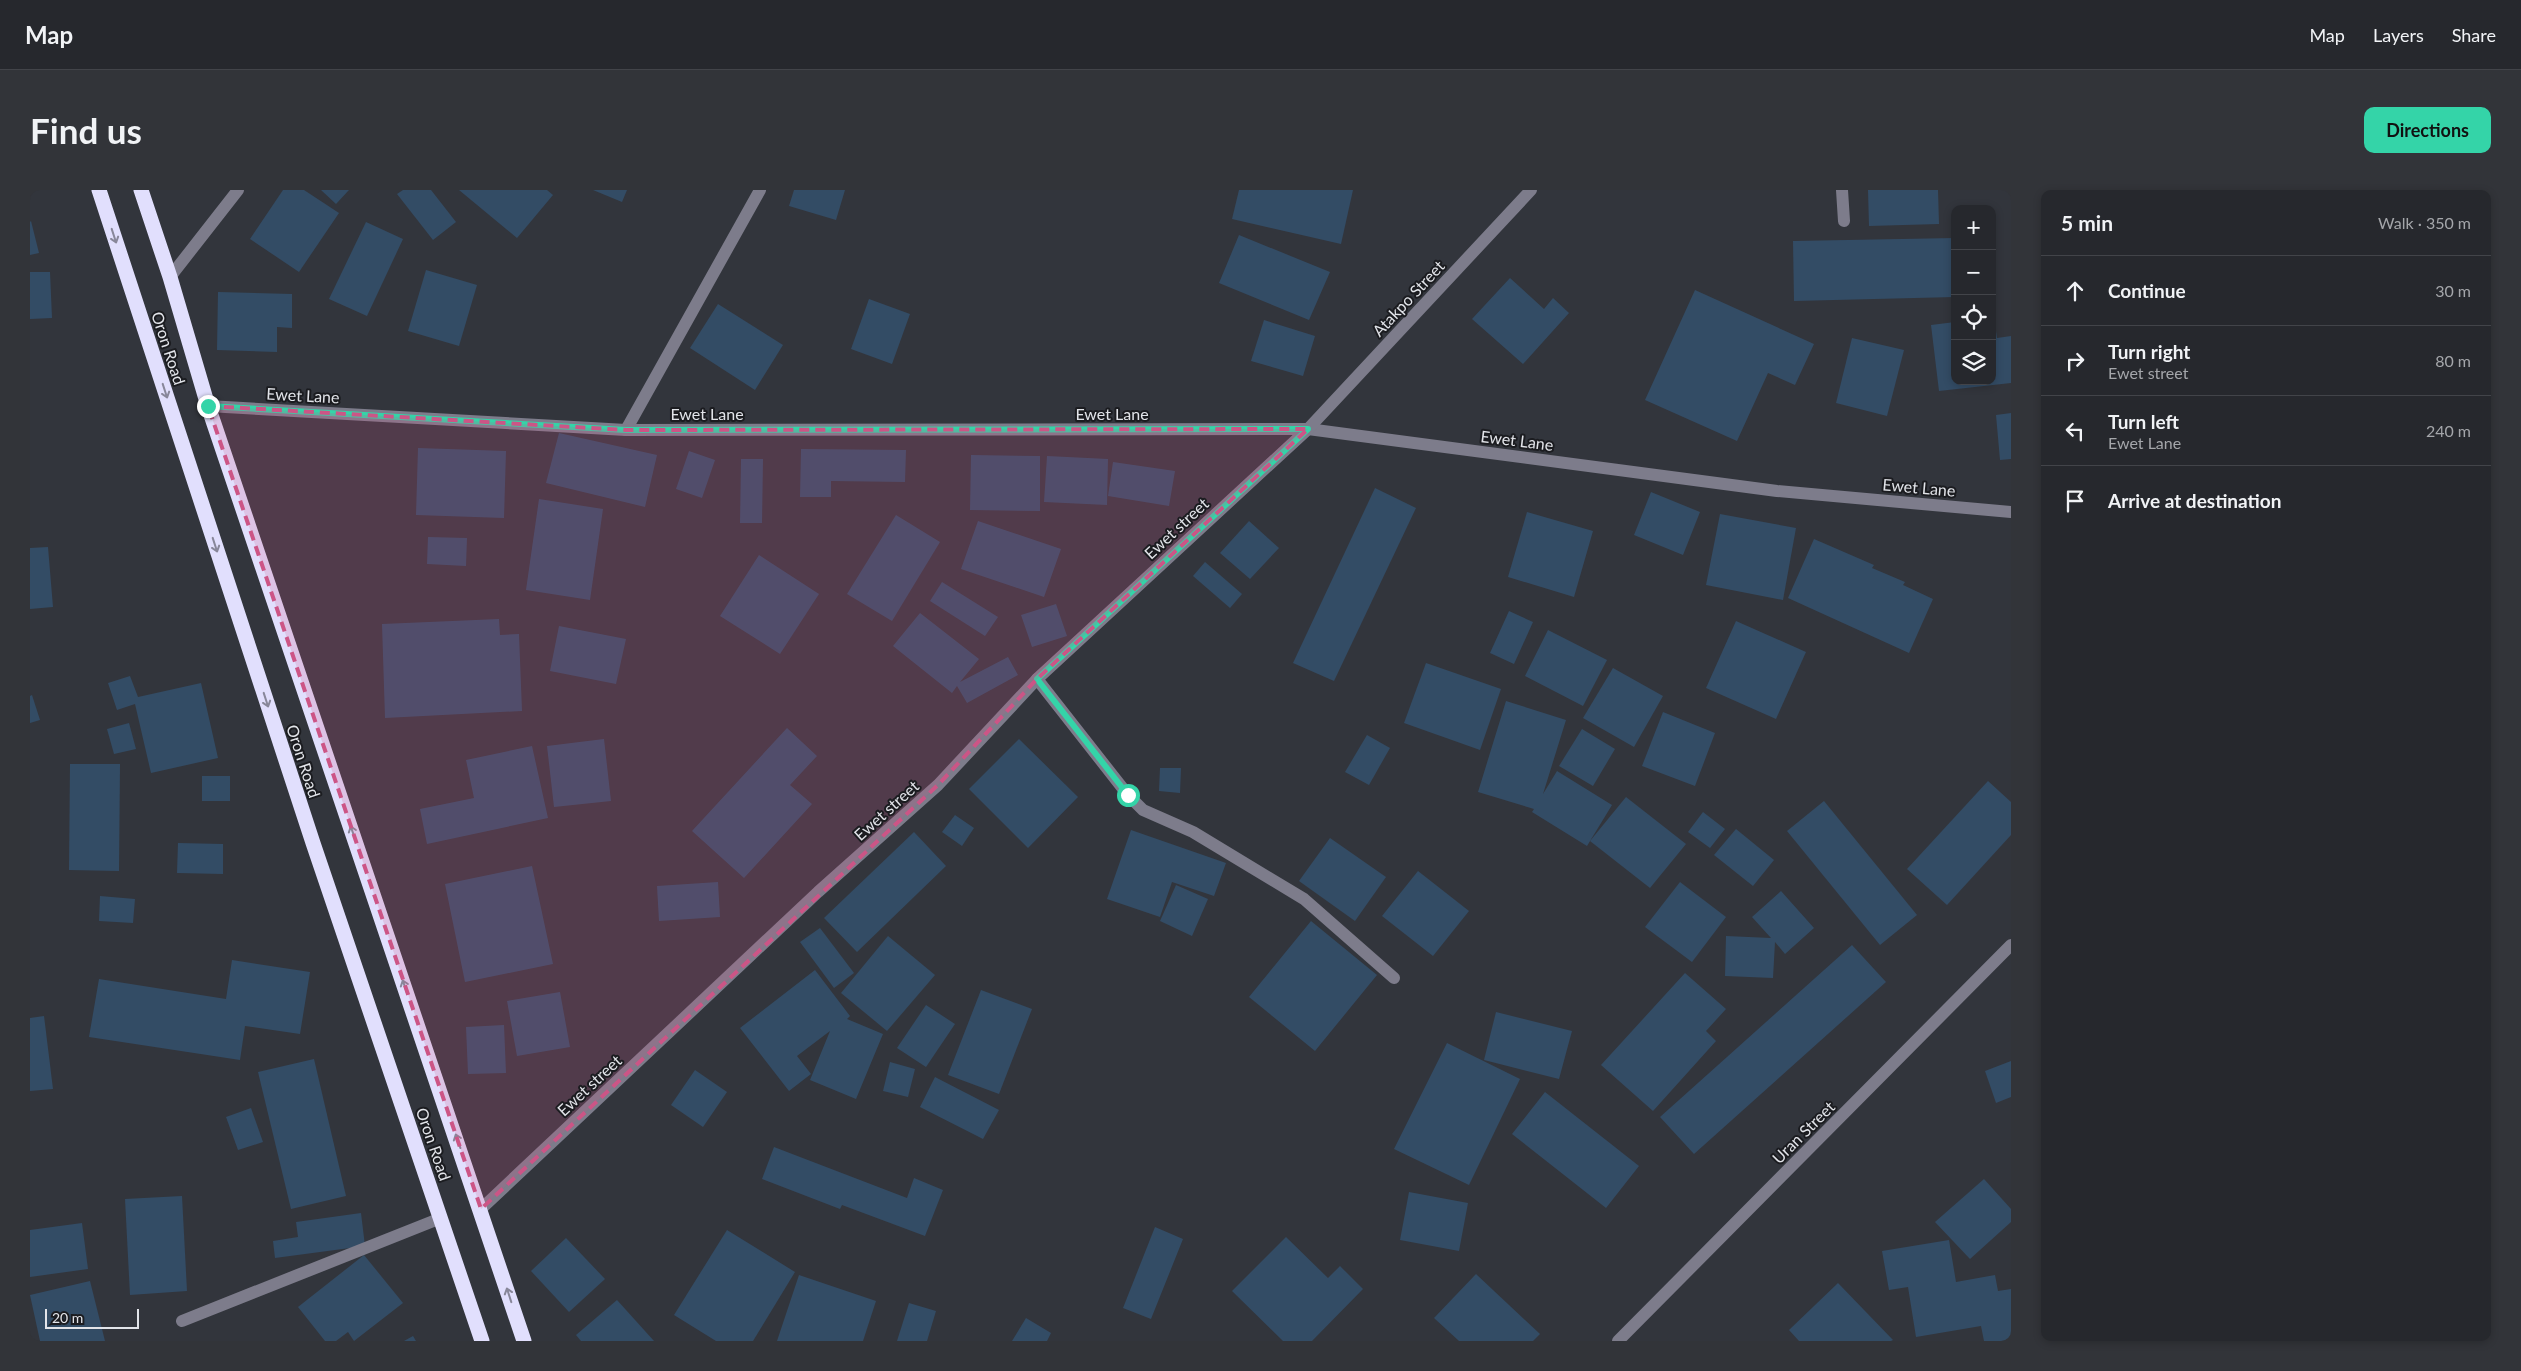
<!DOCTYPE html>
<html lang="en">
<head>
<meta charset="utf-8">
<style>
	:root { --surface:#26282d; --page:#323439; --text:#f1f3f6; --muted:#a4a6aa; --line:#424449; --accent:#34d4a8 }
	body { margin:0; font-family:Lato,sans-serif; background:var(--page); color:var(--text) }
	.controls { position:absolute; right:15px; top:15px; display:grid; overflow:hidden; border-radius:10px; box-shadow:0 2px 8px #0003 }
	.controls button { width:45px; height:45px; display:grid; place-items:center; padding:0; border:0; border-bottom:1px solid var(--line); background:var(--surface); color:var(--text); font:25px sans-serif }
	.scale { position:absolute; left:15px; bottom:12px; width:94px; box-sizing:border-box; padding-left:5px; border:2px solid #e2e4e9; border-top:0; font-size:14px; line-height:18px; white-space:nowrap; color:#e2e4e9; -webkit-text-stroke:4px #1b1c20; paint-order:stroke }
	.stop { position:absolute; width:15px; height:15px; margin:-11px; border:4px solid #34d4a8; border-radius:50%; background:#fff }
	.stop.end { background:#34d4a8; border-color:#fff; box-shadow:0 1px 5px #0008 }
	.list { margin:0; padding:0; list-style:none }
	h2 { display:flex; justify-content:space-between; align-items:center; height:65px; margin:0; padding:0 20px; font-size:21px }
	h2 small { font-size:16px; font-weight:400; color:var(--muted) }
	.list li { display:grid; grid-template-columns:32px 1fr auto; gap:15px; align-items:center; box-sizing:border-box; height:70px; padding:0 20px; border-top:1px solid var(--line) }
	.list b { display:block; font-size:19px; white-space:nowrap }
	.list p { margin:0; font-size:16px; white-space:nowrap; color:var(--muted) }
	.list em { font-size:16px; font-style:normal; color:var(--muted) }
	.icon { flex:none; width:28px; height:28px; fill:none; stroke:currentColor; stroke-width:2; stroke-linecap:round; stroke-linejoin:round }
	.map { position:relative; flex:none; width:1981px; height:1151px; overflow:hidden; border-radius:10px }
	header { display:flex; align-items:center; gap:30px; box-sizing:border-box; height:70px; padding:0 25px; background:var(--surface); border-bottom:1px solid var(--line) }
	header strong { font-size:24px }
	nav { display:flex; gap:28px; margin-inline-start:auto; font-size:18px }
	.intro { display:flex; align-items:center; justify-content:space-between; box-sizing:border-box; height:120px; padding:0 30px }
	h1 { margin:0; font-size:35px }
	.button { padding:12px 22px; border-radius:10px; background:var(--accent); color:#111; font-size:18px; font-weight:700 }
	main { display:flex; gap:30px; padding:0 30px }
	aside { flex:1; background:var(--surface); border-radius:10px; box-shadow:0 2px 8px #0003 }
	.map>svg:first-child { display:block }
	.building { fill:#334c65 }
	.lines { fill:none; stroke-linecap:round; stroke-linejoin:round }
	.minor { stroke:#7d7c8b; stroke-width:12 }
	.highway { stroke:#e1dffd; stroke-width:15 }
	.oneway { stroke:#88879a }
	.route { stroke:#34d4a8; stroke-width:6 }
	.marked { fill:#cc5586; fill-opacity:0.2; stroke:#cc5586; stroke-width:4; stroke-dasharray:10 6; stroke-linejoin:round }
	.labels { text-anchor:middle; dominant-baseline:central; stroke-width:4; stroke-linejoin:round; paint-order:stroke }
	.street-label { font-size:16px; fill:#e2e4e9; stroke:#1b1c20 }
</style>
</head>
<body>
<header>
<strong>Map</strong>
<nav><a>Map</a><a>Layers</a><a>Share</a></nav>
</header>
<div class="intro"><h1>Find us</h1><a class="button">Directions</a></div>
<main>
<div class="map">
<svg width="1981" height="1151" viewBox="0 0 1981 1151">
	<rect width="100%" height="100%" fill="#32353c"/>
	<g class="building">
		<path d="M 253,0 L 274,0 L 309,23 L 269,82 L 220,49 Z"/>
		<path d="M 291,0 L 319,0 L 306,14 Z"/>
		<path d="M 373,0 L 401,0 L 426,32 L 403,50 L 367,4 Z"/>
		<path d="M 429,0 L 517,0 L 523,5 L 487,48 Z"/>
		<path d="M 563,0 L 597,0 L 592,12 Z"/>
		<path d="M 764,0 L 815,0 L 806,30 L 759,16 Z"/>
		<path d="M 1209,0 L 1323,0 L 1311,54 L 1202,29 Z"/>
		<path d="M 1838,0 L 1908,0 L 1909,34 L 1839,36 Z"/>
		<path d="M 1,31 L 9,63 L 0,65 L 0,32 Z"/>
		<path d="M 336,32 L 373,49 L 337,126 L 299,109 Z"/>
		<path d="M 1209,45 L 1300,82 L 1279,130 L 1189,93 Z"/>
		<path d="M 1925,48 L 1925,107 L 1764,111 L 1763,51 Z"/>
		<path d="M 396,80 L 447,95 L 429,156 L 378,141 Z"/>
		<path d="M 0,82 L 20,82 L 22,128 L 0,129 Z"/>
		<path d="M 1480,88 L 1514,119 L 1523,108 L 1539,123 L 1493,174 L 1442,129 Z"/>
		<path d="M 1665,100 L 1784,154 L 1765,195 L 1738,183 L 1707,251 L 1615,210 Z"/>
		<path d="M 188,102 L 262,104 L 262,138 L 247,137 L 247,162 L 187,160 Z"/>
		<path d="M 839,109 L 880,124 L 862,174 L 821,159 Z"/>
		<path d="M 688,114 L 753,155 L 725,200 L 660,158 Z"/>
		<path d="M 1962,127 L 1964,127 L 1967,148 L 1981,146 L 1981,193 L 1909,201 L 1901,135 L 1925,132 L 1925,191 L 1962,191 Z"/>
		<path d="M 1234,130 L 1285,146 L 1273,186 L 1221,171 Z"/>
		<path d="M 1822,148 L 1874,160 L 1857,226 L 1806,213 Z"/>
		<path d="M 1981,223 L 1981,269 L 1970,270 L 1966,225 Z"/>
		<path d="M 529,243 L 627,265 L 615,317 L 516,293 Z"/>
		<path d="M 388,258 L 476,261 L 474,328 L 386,325 Z"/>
		<path d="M 771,259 L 876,260 L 875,292 L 801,291 L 801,307 L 770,307 Z"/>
		<path d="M 659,261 L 685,270 L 672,308 L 646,299 Z"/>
		<path d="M 941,265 L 1010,266 L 1010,321 L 940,320 Z"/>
		<path d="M 1017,266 L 1078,269 L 1077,315 L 1014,312 Z"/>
		<path d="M 711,269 L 733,269 L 732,333 L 710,333 Z"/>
		<path d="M 1083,272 L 1145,281 L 1139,316 L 1078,306 Z"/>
		<path d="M 1345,298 L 1386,318 L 1304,491 L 1263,473 Z"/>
		<path d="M 1621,302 L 1670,322 L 1653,365 L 1604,345 Z"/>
		<path d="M 509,309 L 573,319 L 560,410 L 496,400 Z"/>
		<path d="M 1497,322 L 1563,341 L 1544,407 L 1478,387 Z"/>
		<path d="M 1690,324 L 1766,338 L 1753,410 L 1676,395 Z"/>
		<path d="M 866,325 L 910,352 L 862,431 L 817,404 Z"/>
		<path d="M 948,331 L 1031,359 L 1014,407 L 931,379 Z"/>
		<path d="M 1219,331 L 1249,358 L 1220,389 L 1190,363 Z"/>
		<path d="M 398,347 L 437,348 L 436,376 L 397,374 Z"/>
		<path d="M 1784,349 L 1844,375 L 1842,378 L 1875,392 L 1873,395 L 1903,409 L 1879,463 L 1758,408 Z"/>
		<path d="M 18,357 L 23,417 L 0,419 L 0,358 Z"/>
		<path d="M 729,365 L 789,404 L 750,464 L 690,426 Z"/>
		<path d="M 1175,372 L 1212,404 L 1200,418 L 1163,386 Z"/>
		<path d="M 912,392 L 968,427 L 955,446 L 900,411 Z"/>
		<path d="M 1026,414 L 1037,446 L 1002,457 L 991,425 Z"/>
		<path d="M 1479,421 L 1503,432 L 1484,474 L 1460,463 Z"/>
		<path d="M 890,423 L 949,469 L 930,492 L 978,467 L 988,485 L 937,513 L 927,496 L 922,503 L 863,456 Z"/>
		<path d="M 469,429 L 470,445 L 489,444 L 492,521 L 355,528 L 352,434 Z"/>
		<path d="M 1706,431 L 1776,462 L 1746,529 L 1676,498 Z"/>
		<path d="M 529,436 L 596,449 L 586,494 L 520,481 Z"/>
		<path d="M 1518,440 L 1577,470 L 1553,516 L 1495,486 Z"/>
		<path d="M 1396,473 L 1471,499 L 1450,560 L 1374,533 Z"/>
		<path d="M 1583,478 L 1633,506 L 1604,557 L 1553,528 Z"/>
		<path d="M 100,486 L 108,507 L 171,493 L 188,568 L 121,583 L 105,514 L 87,520 L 78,493 Z"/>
		<path d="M 2,505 L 10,530 L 0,533 L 0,506 Z"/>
		<path d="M 1476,511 L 1536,530 L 1513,604 L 1527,581 L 1582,615 L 1557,656 L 1502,622 L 1504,619 L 1448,602 Z"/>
		<path d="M 1633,522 L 1685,543 L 1665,596 L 1612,576 Z"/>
		<path d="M 99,533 L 106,559 L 84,564 L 77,539 Z"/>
		<path d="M 757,538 L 787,566 L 760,595 L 782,614 L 714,688 L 662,641 Z"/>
		<path d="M 1552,539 L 1585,559 L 1563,596 L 1529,576 Z"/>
		<path d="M 1337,545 L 1360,558 L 1339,595 L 1315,582 Z"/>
		<path d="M 574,549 L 581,611 L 524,617 L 517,556 Z"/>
		<path d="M 989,549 L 1048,607 L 998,658 L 939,599 Z"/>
		<path d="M 502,556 L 518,628 L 397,654 L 390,619 L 444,608 L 436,570 Z"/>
		<path d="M 40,574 L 90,574 L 89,681 L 39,680 Z"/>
		<path d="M 1130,578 L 1151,578 L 1150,603 L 1129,601 Z"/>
		<rect x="172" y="586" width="28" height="25"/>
		<path d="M 1958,591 L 1981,612 L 1981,645 L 1917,715 L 1877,679 Z"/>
		<path d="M 1596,607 L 1656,654 L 1620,698 L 1560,651 Z"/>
		<path d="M 1794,611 L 1887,725 L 1850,755 L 1757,641 Z"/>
		<path d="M 1673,622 L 1695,639 L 1680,658 L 1658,642 Z"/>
		<path d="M 925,625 L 944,638 L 932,656 L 912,642 Z"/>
		<path d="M 1706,639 L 1744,670 L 1723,696 L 1684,665 Z"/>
		<path d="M 1101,640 L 1196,673 L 1184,706 L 1142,692 L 1130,727 L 1077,709 Z"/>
		<path d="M 884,642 L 916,676 L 827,762 L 794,728 Z"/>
		<path d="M 1300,648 L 1356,687 L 1325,731 L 1269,691 Z"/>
		<path d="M 148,653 L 193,654 L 193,684 L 147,683 Z"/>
		<path d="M 502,676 L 523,774 L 435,792 L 415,694 Z"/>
		<path d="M 1388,681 L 1439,721 L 1403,766 L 1352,726 Z"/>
		<path d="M 688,692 L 690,727 L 629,731 L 627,696 Z"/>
		<path d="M 1650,692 L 1696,727 L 1662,772 L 1615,737 Z"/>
		<path d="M 1146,695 L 1178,709 L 1162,746 L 1130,731 Z"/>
		<path d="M 1751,701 L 1784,738 L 1755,764 L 1745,752 L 1743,788 L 1695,786 L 1696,746 L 1741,748 L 1722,727 Z"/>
		<path d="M 70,706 L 105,709 L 103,733 L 69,731 Z"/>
		<path d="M 1281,731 L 1347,785 L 1285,861 L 1219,807 Z"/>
		<path d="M 790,738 L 824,783 L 804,798 L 770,752 Z"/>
		<path d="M 858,746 L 905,785 L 857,841 L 811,803 Z"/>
		<path d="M 1822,755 L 1856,792 L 1664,964 L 1630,927 Z"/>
		<path d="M 202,770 L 280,782 L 270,844 L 215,836 L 210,870 L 59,847 L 69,789 L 196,809 Z"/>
		<path d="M 785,780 L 820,826 L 817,829 L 853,844 L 826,909 L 780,890 L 800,841 L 767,866 L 781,884 L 759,901 L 710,838 Z"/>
		<path d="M 1655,783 L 1696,819 L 1676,841 L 1686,851 L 1623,921 L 1571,875 Z"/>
		<path d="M 951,800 L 1002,819 L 969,904 L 918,885 Z"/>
		<path d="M 530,802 L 540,857 L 487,866 L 477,811 Z"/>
		<path d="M 896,815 L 925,834 L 896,877 L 867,858 Z"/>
		<path d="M 1466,822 L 1542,841 L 1529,889 L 1454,870 Z"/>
		<path d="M 14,826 L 23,899 L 0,901 L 0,828 Z"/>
		<path d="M 474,835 L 476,883 L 438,884 L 436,837 Z"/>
		<path d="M 1417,853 L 1490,889 L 1439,995 L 1364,959 Z"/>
		<path d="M 284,869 L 316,1006 L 261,1019 L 228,882 Z"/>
		<path d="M 1981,871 L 1981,907 L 1966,913 L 1955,881 Z"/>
		<path d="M 860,872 L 885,879 L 878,907 L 853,901 Z"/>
		<path d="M 665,880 L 697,902 L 673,937 L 641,915 Z"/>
		<path d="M 905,887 L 969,920 L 953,949 L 890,917 Z"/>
		<path d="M 1515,902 L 1609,976 L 1576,1018 L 1482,944 Z"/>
		<path d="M 221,918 L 233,952 L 208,960 L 196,927 Z"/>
		<path d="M 744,957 L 877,1008 L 884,988 L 913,1000 L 895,1046 L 812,1015 L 810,1019 L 732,989 Z"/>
		<path d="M 1954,989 L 1981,1019 L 1981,1032 L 1940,1069 L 1905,1032 Z"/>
		<path d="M 1379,1002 L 1438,1013 L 1429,1061 L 1370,1050 Z"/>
		<path d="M 152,1006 L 157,1101 L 100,1105 L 95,1009 Z"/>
		<path d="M 331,1023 L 335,1056 L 245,1068 L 243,1051 L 268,1047 L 266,1032 Z"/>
		<path d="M 52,1033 L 58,1079 L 0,1087 L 0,1040 Z"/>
		<path d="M 1125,1037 L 1153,1049 L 1121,1129 L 1093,1118 Z"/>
		<path d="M 697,1040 L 765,1082 L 723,1151 L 686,1151 L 644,1125 Z"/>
		<path d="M 1256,1047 L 1298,1088 L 1310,1076 L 1333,1099 L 1282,1151 L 1253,1151 L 1202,1101 Z"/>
		<path d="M 536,1048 L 575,1089 L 539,1122 L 501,1081 Z"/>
		<path d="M 1919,1050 L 1926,1092 L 1965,1085 L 1968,1101 L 1981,1099 L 1981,1151 L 1954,1151 L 1951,1136 L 1886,1147 L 1878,1097 L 1859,1100 L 1852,1061 Z"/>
		<path d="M 334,1065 L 373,1113 L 324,1151 L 318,1142 L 306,1151 L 295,1151 L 268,1117 Z"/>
		<path d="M 1446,1084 L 1510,1144 L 1503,1151 L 1429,1151 L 1404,1128 Z"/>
		<path d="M 769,1085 L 846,1111 L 833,1151 L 747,1151 Z"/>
		<path d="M 60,1091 L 75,1151 L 10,1151 L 0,1105 Z"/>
		<path d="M 1808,1093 L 1863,1150 L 1861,1151 L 1769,1151 L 1759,1140 Z"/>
		<path d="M 587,1110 L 624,1151 L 551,1151 L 546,1145 Z"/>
		<path d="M 879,1113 L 906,1121 L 897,1151 L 867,1151 Z"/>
		<path d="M 996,1128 L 1021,1143 L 1017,1151 L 982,1151 Z"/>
		<path d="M 383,1146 L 386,1151 L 374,1151 Z"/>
	</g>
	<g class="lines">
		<g class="minor">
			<path d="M 1812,0 L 1814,31"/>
			<path d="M 140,87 L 208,0"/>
			<path d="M 178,216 L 596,240 L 1278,239 L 1747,301 L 1981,322"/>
			<path d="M 596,240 L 730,0"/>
			<path d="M 1007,489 L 1098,605 L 1113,620 L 1163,642 L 1274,709 L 1364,788"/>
			<path d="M 451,1019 L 788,702 L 908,595 L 1007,489 L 1278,239 L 1501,0"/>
			<path d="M 152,1131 L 411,1028"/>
			<path d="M 1588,1151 L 1981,755"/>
		</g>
		<g class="highway">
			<path d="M 69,0 L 283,653 L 452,1151"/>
			<path d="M 111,0 L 140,87 L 178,216 L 494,1151"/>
		</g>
	</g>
	<defs><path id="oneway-shaft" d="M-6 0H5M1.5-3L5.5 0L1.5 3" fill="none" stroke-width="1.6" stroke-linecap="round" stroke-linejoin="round" transform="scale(1.25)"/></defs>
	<g class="oneway">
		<use href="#oneway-shaft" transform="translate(84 46) rotate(72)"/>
		<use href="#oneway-shaft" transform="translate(135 201) rotate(72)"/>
		<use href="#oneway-shaft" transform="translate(185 355) rotate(72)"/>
		<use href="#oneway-shaft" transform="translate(236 510) rotate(72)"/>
		<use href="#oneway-shaft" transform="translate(323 643) rotate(-109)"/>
		<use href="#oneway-shaft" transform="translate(375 797) rotate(-109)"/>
		<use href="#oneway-shaft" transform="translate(428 951) rotate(-109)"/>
		<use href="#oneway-shaft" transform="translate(479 1105) rotate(-108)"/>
	</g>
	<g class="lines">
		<path class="route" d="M 178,216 L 596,240 L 1278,239 L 1007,489 L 1098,605"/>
	</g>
	<path class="marked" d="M 178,216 L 596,240 L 1278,239 L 1007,489 L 908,595 L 451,1019 Z"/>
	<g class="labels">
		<g class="street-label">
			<text transform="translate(1378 108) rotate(-47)">Atakpo Street</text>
			<text transform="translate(139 158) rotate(72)">Oron Road</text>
			<text transform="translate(273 205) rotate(3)">Ewet Lane</text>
			<text x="677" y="223">Ewet Lane</text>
			<text x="1082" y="223">Ewet Lane</text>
			<text transform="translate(1487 250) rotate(7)">Ewet Lane</text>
			<text transform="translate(1889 297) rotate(5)">Ewet Lane</text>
			<text transform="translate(1146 338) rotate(-43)">Ewet street</text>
			<text transform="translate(274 571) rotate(72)">Oron Road</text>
			<text transform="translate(856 620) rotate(-42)">Ewet street</text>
			<text transform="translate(559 895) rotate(-43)">Ewet street</text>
			<text transform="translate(1773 942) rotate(-45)">Uran Street</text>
			<text transform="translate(404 954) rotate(71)">Oron Road</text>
		</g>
	</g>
</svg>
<div class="controls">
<button>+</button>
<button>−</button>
<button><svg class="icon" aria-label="locate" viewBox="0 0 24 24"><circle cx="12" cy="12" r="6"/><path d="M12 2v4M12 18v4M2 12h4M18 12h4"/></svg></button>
<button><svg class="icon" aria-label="layers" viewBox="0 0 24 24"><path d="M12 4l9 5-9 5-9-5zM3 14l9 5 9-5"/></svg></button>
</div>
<div class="scale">20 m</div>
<div class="stop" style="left:1098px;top:605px"></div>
<div class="stop end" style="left:178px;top:216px"></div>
</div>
<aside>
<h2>5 min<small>Walk · 350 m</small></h2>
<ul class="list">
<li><svg class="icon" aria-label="ahead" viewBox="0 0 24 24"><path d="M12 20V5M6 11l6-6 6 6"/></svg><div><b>Continue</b></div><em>30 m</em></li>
<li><svg class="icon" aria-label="right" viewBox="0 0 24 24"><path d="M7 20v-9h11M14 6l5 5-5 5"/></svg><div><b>Turn right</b><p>Ewet street</p></div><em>80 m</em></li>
<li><svg class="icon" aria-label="left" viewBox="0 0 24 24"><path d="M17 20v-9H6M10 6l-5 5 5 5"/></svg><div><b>Turn left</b><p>Ewet Lane</p></div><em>240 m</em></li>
<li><svg class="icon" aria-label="arrive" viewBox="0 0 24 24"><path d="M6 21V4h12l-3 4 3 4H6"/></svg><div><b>Arrive at destination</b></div></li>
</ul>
</aside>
</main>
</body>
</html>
